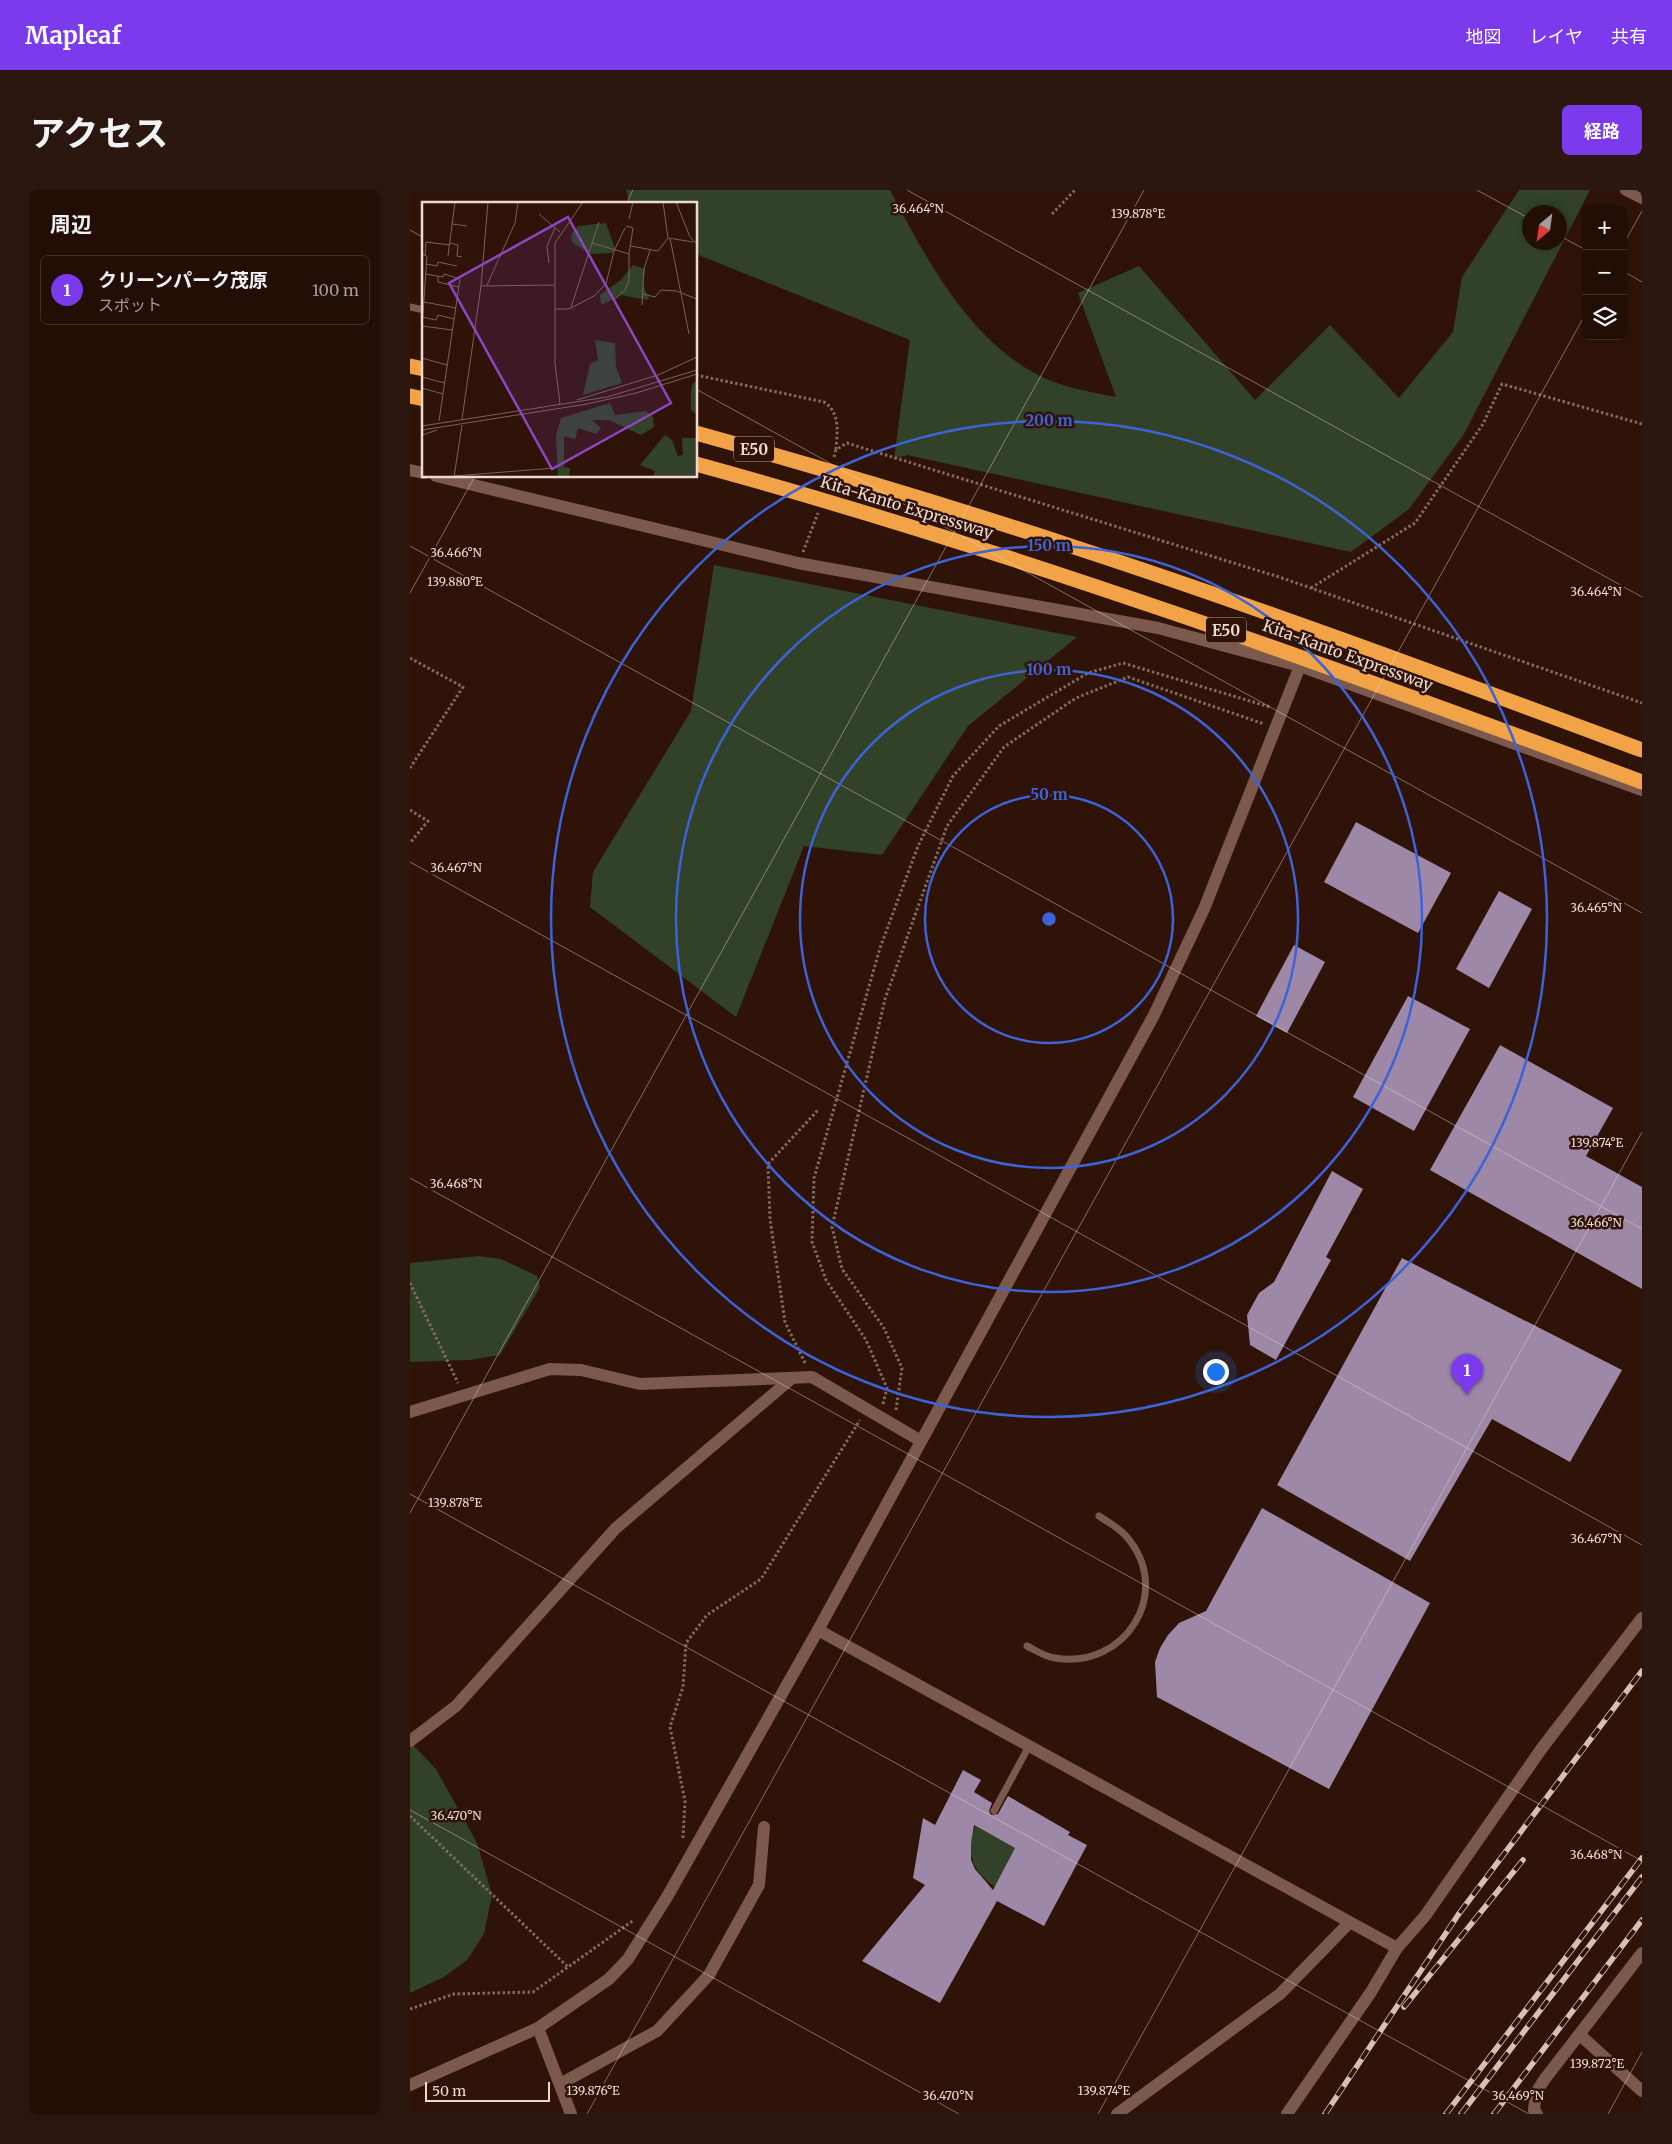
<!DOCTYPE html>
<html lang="ja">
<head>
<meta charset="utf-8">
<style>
	:root { --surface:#230e06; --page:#2b1710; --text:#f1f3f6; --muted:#a39c9b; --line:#402e28; --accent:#7c3aed }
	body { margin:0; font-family:Merriweather,"Noto Sans JP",serif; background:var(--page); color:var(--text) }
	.controls { position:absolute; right:15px; top:15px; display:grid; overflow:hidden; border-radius:8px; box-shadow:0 2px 8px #0003 }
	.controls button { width:45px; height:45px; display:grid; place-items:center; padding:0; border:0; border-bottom:1px solid var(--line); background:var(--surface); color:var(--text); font:25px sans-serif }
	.compass { position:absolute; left:1112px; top:15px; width:45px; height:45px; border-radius:50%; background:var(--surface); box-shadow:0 2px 8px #0003; rotate:209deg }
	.scale { position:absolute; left:15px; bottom:12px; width:125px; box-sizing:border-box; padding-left:5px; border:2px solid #edd9d1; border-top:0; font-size:14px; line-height:18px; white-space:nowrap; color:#edd9d1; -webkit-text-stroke:4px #2f1308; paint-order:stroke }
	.you { position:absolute; left:805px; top:1181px; width:18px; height:18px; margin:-12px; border:4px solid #fff; border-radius:50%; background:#1a73e8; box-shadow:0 0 0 8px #1a73e833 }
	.badge { display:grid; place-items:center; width:32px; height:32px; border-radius:50%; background:var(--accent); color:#fff; font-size:16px; font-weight:700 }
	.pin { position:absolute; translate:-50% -41px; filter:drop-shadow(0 1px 2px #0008) }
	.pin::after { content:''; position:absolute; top:26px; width:18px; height:15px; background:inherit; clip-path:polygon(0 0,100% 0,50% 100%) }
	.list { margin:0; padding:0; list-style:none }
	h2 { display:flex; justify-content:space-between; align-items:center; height:65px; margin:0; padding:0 20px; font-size:21px }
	h2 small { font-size:16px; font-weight:400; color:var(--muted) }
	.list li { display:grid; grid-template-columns:32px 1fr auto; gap:15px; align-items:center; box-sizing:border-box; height:70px; margin:0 10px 10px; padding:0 10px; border:1px solid var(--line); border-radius:8px }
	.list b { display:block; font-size:19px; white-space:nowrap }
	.list p { margin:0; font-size:16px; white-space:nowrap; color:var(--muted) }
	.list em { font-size:16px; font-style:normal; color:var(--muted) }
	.icon { flex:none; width:28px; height:28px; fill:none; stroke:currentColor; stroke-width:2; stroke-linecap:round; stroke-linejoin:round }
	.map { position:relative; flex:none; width:1232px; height:1924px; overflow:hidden; border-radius:8px }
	header { display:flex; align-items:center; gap:30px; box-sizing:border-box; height:70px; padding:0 25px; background:var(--accent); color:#fff }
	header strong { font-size:24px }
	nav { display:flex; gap:28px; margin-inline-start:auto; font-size:18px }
	.intro { display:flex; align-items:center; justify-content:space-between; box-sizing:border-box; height:120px; padding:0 30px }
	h1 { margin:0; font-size:35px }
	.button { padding:12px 22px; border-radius:8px; background:var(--accent); color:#fff; font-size:18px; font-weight:700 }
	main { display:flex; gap:30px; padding:0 30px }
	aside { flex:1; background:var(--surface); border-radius:8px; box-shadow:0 2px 8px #0003 }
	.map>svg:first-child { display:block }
	.green { fill:#314228; fill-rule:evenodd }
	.building { fill:#9e88a7; fill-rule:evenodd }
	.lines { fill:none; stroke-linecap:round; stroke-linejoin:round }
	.path { stroke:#826a60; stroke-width:3; stroke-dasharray:2.5 2.5; stroke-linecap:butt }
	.lane { stroke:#7b594d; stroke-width:7 }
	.street { stroke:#7b594d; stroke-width:12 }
	.secondary { stroke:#7b594d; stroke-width:12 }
	.highway { stroke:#f2a348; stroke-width:15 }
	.rail-casing { stroke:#d5c0b8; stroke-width:5.5 }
	.rail { stroke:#2f1308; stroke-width:4; stroke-dasharray:11; stroke-linecap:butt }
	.ticks { fill:none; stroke:#edd9d1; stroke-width:1; stroke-opacity:0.45 }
	.ring { fill:none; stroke:#3c63d7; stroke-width:2.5 }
	.labels { text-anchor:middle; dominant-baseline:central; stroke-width:5; stroke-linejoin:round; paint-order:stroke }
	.shield { fill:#2f1308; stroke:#b49e95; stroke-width:1 }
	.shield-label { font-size:15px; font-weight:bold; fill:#edd9d1 }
	.street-label { font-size:16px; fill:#edd9d1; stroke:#2f1308 }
	.inset-road { fill:none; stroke:#7b6258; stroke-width:1 }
	.view { fill:#8c46c2; fill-opacity:0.15; stroke:#8c46c2; stroke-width:2.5 }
	.inset-edge { fill:none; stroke:#edd9d1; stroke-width:2.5 }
	.ticks-label { font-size:12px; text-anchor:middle; fill:#edd9d1; stroke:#2f1308; stroke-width:5; stroke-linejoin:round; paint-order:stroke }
	.centre { fill:#3c63d7; stroke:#2f1308; stroke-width:2.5 }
	.ring-label { font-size:15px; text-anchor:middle; font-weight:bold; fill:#3c63d7; stroke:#2f1308; stroke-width:5; stroke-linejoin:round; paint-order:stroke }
</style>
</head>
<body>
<header>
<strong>Mapleaf</strong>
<nav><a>地図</a><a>レイヤ</a><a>共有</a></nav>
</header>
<div class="intro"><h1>アクセス</h1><a class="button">経路</a></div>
<main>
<aside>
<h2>周辺<small></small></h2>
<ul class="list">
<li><span class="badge">1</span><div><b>クリーンパーク茂原</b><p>スポット</p></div><em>100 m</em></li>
</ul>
</aside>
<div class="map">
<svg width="1232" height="1924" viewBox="0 0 1232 1924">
	<rect width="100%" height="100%" fill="#2f1308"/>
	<g class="green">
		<path d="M 216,0 L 480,0 C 514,65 554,141 619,180 C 645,196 676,201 706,207 L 668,103 L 729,76 L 845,210 L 920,135 L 989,208 L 1043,142 L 1052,87 L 1109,0 L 1180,0 L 1054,244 L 999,319 L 941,362 L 497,265 L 484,269 L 500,150 L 286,64 L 286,14 L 220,14 ZM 1150,22 L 1150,52 L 1120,52 L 1120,22 Z"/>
		<path d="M 304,375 L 667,447 L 558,536 L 472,665 L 394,656 L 326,827 L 180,717 L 183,682 L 281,521 Z"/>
		<path d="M 69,1066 L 91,1069 L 127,1086 L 130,1097 L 90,1165 L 59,1170 L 0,1172 L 0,1073 Z"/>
		<path d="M 0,1552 L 26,1579 L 67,1653 L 82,1705 L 74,1744 L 57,1770 L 34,1787 L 0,1803 Z"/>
		<path d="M 565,1636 L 605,1658 L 585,1697 C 562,1682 555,1661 565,1636 Z"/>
	</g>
	<g class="building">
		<path d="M 946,632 L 1041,683 L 1008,743 L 914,692 Z"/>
		<path d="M 1089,701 L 1122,719 L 1079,798 L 1046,779 Z"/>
		<path d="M 884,755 L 915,772 L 877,843 L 846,826 Z"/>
		<path d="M 998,806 L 1060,839 L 1004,941 L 943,907 Z"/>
		<path d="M 1090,855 L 1203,918 L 1176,966 L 1232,997 L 1232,1099 L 1020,980 Z"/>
		<path d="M 922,981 L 953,999 L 916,1067 L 921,1070 L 866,1170 L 840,1155 L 837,1125 L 849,1103 L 864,1092 Z"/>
		<path d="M 992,1068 L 1212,1180 L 1160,1272 L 1082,1229 L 1000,1371 L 867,1295 Z"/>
		<path d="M 852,1318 L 1020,1413 L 919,1599 L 747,1507 L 745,1472 L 750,1458 L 758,1445 L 769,1433 L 796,1421 Z"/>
		<path d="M 553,1580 L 571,1590 L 564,1602 L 582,1613 L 579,1621 L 581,1625 L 588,1624 L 598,1606 L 660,1642 L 658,1645 L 677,1655 L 634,1736 L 587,1711 L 530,1813 L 452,1771 L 515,1695 L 503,1688 L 513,1628 L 525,1635 ZM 564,1635 L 605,1658 L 583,1700 L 565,1679 L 561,1670 L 561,1653 Z"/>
	</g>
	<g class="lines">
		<g class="path">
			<path d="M 642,24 L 665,0"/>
			<path d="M 286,185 L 414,212 C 431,223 427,243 426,260"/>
			<path d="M 424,267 L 426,260 L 437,253 L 872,388 L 1232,513"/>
			<path d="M 393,362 L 408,323"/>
			<path d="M 901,398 L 1005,333 L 1073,234 L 1092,194 L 1232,234"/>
			<path d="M 0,468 L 53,497 L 0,578"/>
			<path d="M 0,620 L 18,631 L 0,653"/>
			<path d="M 0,1093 L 48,1193"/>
			<path d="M 395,1173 L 375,1132 L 360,1029 L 358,974 L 408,920"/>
			<path d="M 473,1214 L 477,1198 L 456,1150 L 416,1090 L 402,1052 L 404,988 L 470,758 L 508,656 L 543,586 L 589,536 L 678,483 L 713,473 L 860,517"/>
			<path d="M 486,1220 L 492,1178 L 474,1138 L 432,1079 L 422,1037 L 475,809 L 537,636 L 594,557 L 666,508 L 718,487 L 854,534"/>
			<path d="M 0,1626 L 158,1777"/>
			<path d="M 273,1648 L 275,1611 L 260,1537 L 273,1497 L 276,1453 L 297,1425 L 351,1389 L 450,1230"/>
			<path d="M 0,1819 L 44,1804 L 123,1802 L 224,1730"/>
		</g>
		<g class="lane">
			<path d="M 0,117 L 14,120"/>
			<path d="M 617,1456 C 625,1460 635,1467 645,1468 C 715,1480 765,1402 716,1346 C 709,1338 698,1332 689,1326"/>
			<path d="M 584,1621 L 619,1556"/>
		</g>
		<g class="street">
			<path d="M 1216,0 L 1232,8"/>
			<path d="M 0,1222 L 140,1179 L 171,1180 L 230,1194 L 402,1187 L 511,1251"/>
			<path d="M 0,1551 L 46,1516 L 206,1338 L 381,1189"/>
			<path d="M 128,1838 L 161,1924"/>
			<path d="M 1170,1845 L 1232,1901"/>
			<path d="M 150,1894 L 247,1841 L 299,1785 L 349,1695 L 354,1637"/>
			<path d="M 707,1924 L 870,1804 L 939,1733"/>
			<path d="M 877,1924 L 961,1802 L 987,1758 L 1015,1726 L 1132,1558 L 1232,1428"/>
			<path d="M 1127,1924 L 1124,1920 L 1126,1903 L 1134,1890 L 1232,1763"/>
		</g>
		<g class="secondary">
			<path d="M 0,280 L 14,283"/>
			<path d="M 26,286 L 388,373 L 748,438 L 890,476 L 1232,600"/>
			<path d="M 408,1440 L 987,1758"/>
			<path d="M 0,1895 L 128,1838 L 199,1789 L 218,1769 L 257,1707 L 408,1440 L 744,825 L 794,719 L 890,476"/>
		</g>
		<g class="highway">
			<path d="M 0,176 L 14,179"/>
			<path d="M 0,206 L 14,209"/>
			<path d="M 286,243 C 415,279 543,317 670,359 C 859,421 1046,491 1232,560"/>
			<path d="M 286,274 C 607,362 920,476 1232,592"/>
		</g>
		<defs>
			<g id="rail">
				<path d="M 994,1817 L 1113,1670"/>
				<path d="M 915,1924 L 1048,1725 L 1232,1481"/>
				<path d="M 1036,1924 L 1232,1668"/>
				<path d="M 1051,1924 L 1232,1687"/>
				<path d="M 1084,1924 L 1232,1730"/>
			</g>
		</defs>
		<use href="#rail" class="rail-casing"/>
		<use href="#rail" class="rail"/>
	</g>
	<path class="ticks" d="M 497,0 L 1232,407M 1067,0 L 1120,29M 216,14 L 223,0M 0,40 L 14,48M 1150,46 L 1176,60M 1213,55 L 1232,21M 1213,81 L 1232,92M 286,199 L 1232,723M 0,356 L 1232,1039M 0,403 L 65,286M 0,672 L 1232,1355M 0,988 L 1232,1671M 0,1304 L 1119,1924M 0,1323 L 734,0M 0,1620 L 549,1924M 177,1924 L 1176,123M 688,1924 L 1232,942M 1198,1924 L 1232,1862"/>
	<g class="ring">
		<circle cx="639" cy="729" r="124"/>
		<circle cx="639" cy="729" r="249"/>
		<circle cx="639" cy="729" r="373"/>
		<circle cx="639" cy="729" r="498"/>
	</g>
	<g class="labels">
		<g class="shield">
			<rect x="324" y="246.5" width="40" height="25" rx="4"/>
			<rect x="796" y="427.5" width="40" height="25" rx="4"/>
		</g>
		<g class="shield-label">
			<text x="344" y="259">E50</text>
			<text x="816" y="440">E50</text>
		</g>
		<g class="street-label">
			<text transform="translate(497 317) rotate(17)">Kita-Kanto Expressway</text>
			<text transform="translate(938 465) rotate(20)">Kita-Kanto Expressway</text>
		</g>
	</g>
	<g transform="translate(12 12)">
		<rect width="275" height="275" fill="#2f1308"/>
		<path d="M 184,21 L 193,47 L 190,51 L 169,52 L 150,40 L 149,33 L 156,24 ZM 211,63 L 223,67 L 221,83 L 227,96 L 225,98 L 199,93 L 179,103 L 178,93 L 199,78 ZM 173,138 L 193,141 L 194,165 L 200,181 L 161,193 L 168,162 L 176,158 ZM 275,179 L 275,213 L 269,208 L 269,193 L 270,182 ZM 188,201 L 193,213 L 224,209 L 231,215 L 232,225 L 219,233 L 187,218 L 170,218 L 179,226 L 174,232 L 156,226 L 153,237 L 142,234 L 142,265 L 148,266 L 147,275 L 136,275 L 134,234 L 139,216 ZM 243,233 L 250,238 L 256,254 L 261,253 L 260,236 L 275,236 L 275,275 L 231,275 L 233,269 L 218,263 Z" fill="#314228"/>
		<path class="inset-road" d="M 241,0 L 246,36M 254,0 L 268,35 L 275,42M 117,12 L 138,30M 207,17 L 211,0M 30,22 L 45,24M 248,36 L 267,132M 28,41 L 36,43 L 35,54 L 40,55M 170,41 L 207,52 L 211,26 L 204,24M 209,44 L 236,49 L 246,36 L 271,40M 0,52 L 5,54 L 0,126M 3,53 L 4,40 L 28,43M 26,54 L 33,0M 127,61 L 125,44 L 133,26M 4,62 L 15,64 L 16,60 L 35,64M 3,72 L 21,75 L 22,72 L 38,77 L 17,219M 16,75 L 16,80 L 37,85M 65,83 L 93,21 L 96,0M 59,84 L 132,83M 221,92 L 233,95 L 239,88 L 254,89 L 275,97M 193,97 L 203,88 L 207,78 L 207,52M 2,100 L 34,106M 220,103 L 222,67 L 228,48M 149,105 L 177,20M 133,107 L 147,107 L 172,94 L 184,82 L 192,49 L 203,26M 0,115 L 14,118 L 16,113 L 32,117M 0,124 L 30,128M 0,156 L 25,163M 0,175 L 23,181M 0,186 L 21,192M 155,198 L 236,173 L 275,155M 138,202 L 133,161 L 133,41 L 161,0M 40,217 L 59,84 L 66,0M 0,224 L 185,195 L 275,168M 0,228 L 165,202 L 214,191 L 275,172M 0,233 L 15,228M 32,274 L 133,266M 32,275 L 40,223"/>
		<path class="view" d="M 146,15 L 249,201 L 130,267 L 27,81 Z"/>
		<rect width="275" height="275" class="inset-edge"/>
	</g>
	<g class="ticks-label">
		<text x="508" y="23">36.464°N</text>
		<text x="728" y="28">139.878°E</text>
		<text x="46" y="367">36.466°N</text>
		<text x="45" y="396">139.880°E</text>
		<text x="1186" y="406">36.464°N</text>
		<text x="46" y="682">36.467°N</text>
		<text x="1186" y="722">36.465°N</text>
		<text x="1187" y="957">139.874°E</text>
		<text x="46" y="998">36.468°N</text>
		<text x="1186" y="1037">36.466°N</text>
		<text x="45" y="1317">139.878°E</text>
		<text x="1186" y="1353">36.467°N</text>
		<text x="46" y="1630">36.470°N</text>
		<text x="1186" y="1669">36.468°N</text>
		<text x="1187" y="1878">139.872°E</text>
		<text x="183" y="1905">139.876°E</text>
		<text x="694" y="1905">139.874°E</text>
		<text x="538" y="1910">36.470°N</text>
		<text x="1108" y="1910">36.469°N</text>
	</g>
	<circle cx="639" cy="729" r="8" class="centre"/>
	<g class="ring-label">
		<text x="639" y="236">200 m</text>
		<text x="639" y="361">150 m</text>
		<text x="639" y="485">100 m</text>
		<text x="639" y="610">50 m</text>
	</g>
</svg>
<div class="controls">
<button>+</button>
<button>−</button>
<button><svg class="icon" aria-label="layers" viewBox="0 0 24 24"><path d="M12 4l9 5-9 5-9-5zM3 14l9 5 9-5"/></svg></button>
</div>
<svg class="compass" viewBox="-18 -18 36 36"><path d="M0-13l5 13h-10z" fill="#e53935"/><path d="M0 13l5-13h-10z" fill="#a39c9b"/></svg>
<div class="scale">50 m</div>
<div class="you"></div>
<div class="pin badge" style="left:1057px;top:1205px">1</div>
</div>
</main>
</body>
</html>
